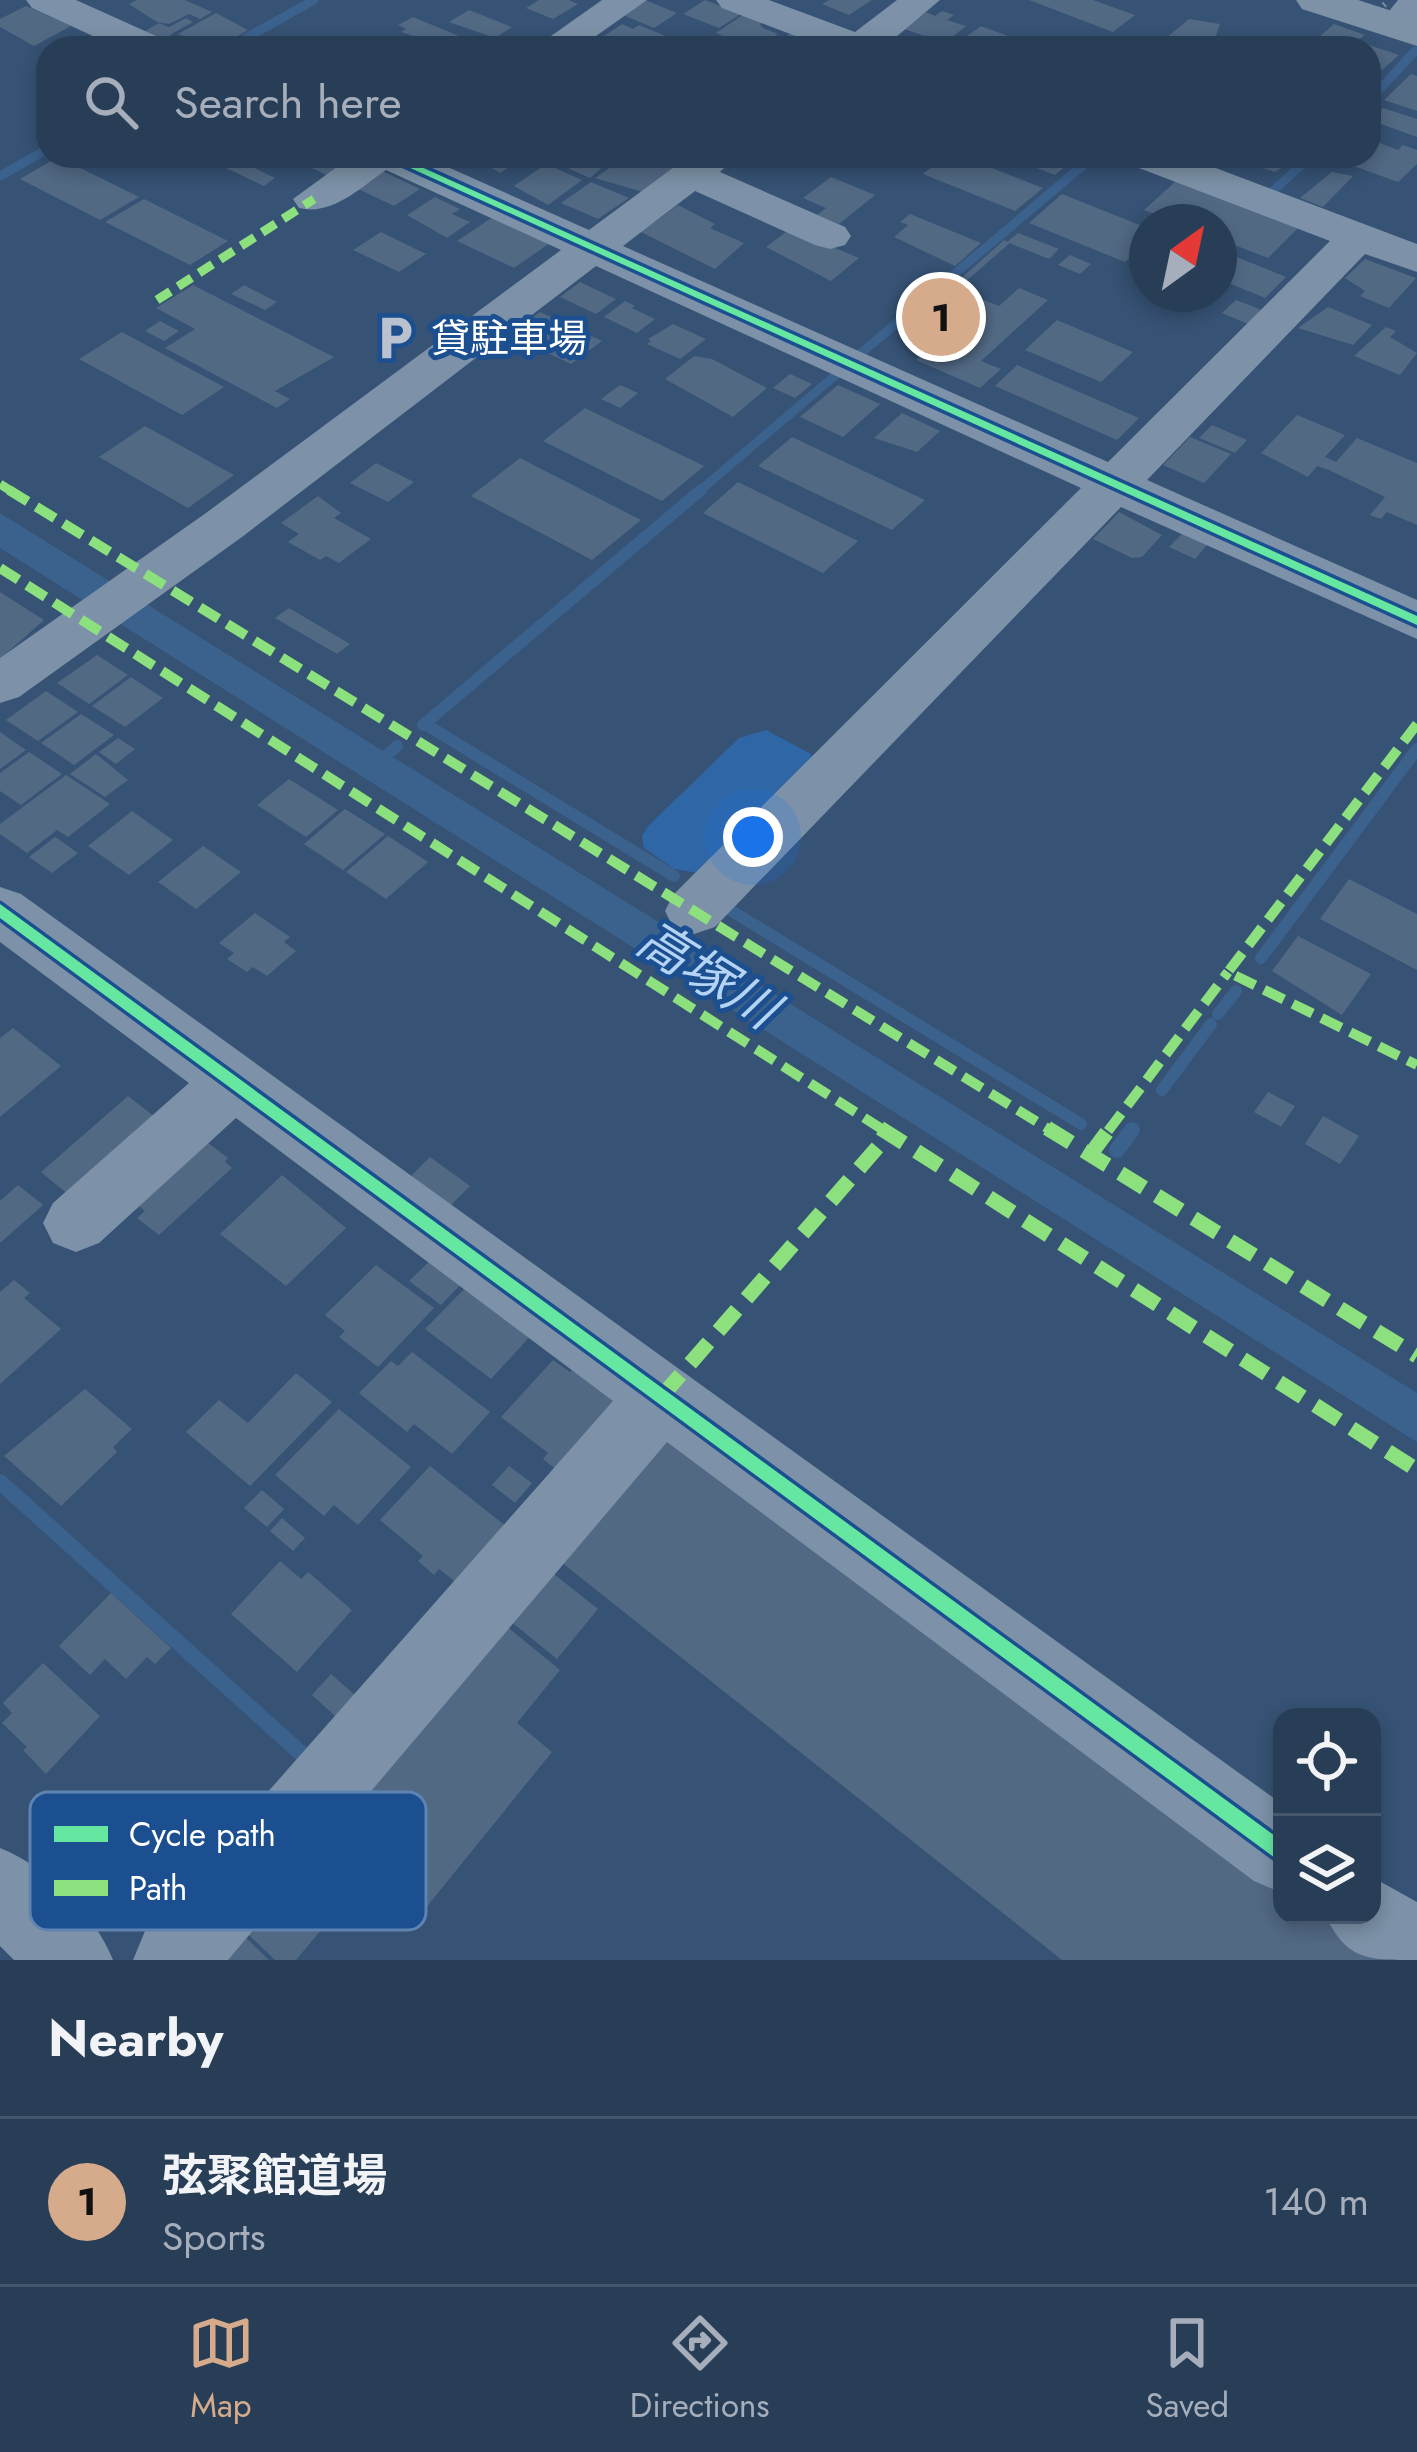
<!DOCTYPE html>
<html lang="en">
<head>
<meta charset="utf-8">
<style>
	:root { --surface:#283e57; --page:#30455d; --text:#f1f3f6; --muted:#a5aeba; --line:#44576d; --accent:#d6ab8b }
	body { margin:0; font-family:Jost,"Noto Sans JP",sans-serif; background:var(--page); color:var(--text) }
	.controls { position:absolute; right:36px; bottom:36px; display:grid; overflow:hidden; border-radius:24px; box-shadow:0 6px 18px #0003 }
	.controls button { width:108px; height:108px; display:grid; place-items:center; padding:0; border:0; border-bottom:3px solid var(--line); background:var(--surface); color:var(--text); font:60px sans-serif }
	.compass { position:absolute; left:1129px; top:204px; width:108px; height:108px; border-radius:50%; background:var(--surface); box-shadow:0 6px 18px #0003; rotate:33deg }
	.you { position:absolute; left:753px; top:837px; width:42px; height:42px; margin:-30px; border:9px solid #fff; border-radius:50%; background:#1a73e8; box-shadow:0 0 0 18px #1a73e833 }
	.badge { display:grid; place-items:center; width:78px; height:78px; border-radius:50%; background:var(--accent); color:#111; font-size:39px; font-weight:700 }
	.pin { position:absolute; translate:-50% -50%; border:6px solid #fff; box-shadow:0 3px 12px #0006 }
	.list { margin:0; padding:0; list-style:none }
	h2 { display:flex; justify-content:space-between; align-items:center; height:156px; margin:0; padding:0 48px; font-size:51px }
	h2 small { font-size:39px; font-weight:400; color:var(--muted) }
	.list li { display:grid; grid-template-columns:78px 1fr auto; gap:36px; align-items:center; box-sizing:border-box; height:168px; padding:0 48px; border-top:3px solid var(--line) }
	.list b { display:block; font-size:45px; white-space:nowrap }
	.list p { margin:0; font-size:39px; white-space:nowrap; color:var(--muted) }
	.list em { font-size:39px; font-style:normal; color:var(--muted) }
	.icon { flex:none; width:66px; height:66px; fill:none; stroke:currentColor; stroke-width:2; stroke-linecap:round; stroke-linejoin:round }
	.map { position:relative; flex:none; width:1417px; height:1960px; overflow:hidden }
	.search { position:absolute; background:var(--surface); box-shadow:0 6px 18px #0003; left:36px; right:36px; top:36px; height:132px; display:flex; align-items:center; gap:30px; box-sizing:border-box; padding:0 42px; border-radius:36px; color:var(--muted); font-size:45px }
	.sheet { height:324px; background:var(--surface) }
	nav { display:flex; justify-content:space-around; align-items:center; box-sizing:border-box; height:168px; border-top:3px solid var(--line); background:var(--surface); font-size:33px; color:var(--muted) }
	nav a { display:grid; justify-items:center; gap:6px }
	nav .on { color:var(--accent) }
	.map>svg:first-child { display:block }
	.green { fill:#2f66a5 }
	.water { fill:#3b618d }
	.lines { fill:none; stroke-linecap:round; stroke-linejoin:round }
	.stream-far2 { stroke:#3b618d; stroke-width:9 }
	.stream-far1 { stroke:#3b618d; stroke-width:12 }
	.stream { stroke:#3b618d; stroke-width:16 }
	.building { fill:#526984 }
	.minor { fill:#7d92a8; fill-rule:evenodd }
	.highway { fill:#7e92a7; fill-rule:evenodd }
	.path-bridge { stroke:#7d92a8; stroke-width:6; stroke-dasharray:4.5 6; stroke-linecap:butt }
	.quiet-far2 { stroke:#8de07e; stroke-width:9; stroke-dasharray:16 9; stroke-linecap:butt }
	.quiet-far1 { stroke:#8de07e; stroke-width:10; stroke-dasharray:22 10; stroke-linecap:butt }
	.quiet { stroke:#8de07e; stroke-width:15; stroke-dasharray:28 15; stroke-linecap:butt }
	.cycleway-casing { stroke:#1b4f8f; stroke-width:7 }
	.cycleway { fill:#66e7a1; fill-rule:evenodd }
	.labels { text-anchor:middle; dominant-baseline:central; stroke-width:10; stroke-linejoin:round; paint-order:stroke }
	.far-poi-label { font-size:39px; fill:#fff; stroke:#1b4f8f; text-anchor:start }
	.water-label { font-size:51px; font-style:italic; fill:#b5d3f5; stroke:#1b4f8f }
	.key { fill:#1b4f8f; stroke:#5f84b1; stroke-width:3 }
	.key-label { font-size:33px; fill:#fff }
</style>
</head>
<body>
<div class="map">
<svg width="1417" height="1960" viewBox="0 0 1417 1960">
	<rect width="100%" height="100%" fill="#365274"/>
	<path class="green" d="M 766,730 L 811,754 L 812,765 L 704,874 L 674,869 L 644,848 L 642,836 L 648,826 L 739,738 Z"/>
	<path class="water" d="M 0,513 L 1417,1393 L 1417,1442 L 0,548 Z"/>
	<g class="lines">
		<g class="stream-far2">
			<path d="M 228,48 L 314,0"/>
			<path d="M 1369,101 L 1415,51"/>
			<path d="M 0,176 L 48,149"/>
			<path d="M 1272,192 L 1311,156"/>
			<path d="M 860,354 L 1094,156"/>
			<path d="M 697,493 L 837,374"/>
		</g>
		<g class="stream-far1">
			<path d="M 425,724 L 674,876"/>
			<path d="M 423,725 L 701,490"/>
			<path d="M 376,765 L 397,746"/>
			<path d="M 730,910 L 1081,1124"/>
			<path d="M 1261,958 L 1417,749"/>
			<path d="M 1218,1014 L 1236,991"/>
			<path d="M 1162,1090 L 1211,1024"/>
		</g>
		<g class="stream">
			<path d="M 1117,1150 L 1132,1130"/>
			<path d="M 0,1482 L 314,1765"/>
		</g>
	</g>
	<g class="building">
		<path d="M 137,0 L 185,0 L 212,12 L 200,19 L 189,14 L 169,24 L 157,22 L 129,4 Z"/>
		<path d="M 539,0 L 569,0 L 578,4 L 553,19 L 526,8 Z"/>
		<path d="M 640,0 L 645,0 L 677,13 L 654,28 L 618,13 Z"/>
		<path d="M 705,0 L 741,14 L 719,28 L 683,14 Z"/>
		<path d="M 829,0 L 872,0 L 849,15 L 822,4 Z"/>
		<path d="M 1029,0 L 1093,0 L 1135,15 L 1113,32 Z"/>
		<path d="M 26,6 L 71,26 L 34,46 L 0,27 L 0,19 Z"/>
		<path d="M 469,10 L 512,27 L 495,38 L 449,22 Z"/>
		<path d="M 942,11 L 954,15 L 947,20 L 966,26 L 945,43 L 904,29 L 926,12 L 935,16 Z"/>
		<path d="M 747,12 L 766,20 L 760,24 L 763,28 L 778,34 L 758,48 L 724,46 L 734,40 L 716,33 Z"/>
		<path d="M 216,13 L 248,30 L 217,48 L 178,34 Z"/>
		<path d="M 413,17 L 459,36 L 442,46 L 401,32 L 406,29 L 398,25 Z"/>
		<path d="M 186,18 L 193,22 L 170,35 L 177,38 L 172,41 L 142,33 L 159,23 L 169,27 Z"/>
		<path d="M 1189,19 L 1220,24 L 1213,44 L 1222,48 L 1175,48 L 1160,43 Z"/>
		<path d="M 622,24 L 633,29 L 639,25 L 678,41 L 667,48 L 626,48 L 601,38 Z"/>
		<path d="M 1334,24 L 1365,35 L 1357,41 L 1399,55 L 1382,70 L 1369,66 L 1369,48 L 1311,44 Z"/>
		<path d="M 981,26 L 1024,42 L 1033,48 L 956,44 Z"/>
		<path d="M 794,31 L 821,41 L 810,48 L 769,48 Z"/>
		<path d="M 1411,74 L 1417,76 L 1417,111 L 1384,100 Z"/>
		<path d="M 1383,108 L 1417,119 L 1417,137 L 1370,120 Z"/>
		<path d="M 1369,139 L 1398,150 L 1403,145 L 1417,150 L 1417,164 L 1398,182 L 1340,161 L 1345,156 L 1369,156 Z"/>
		<path d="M 286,156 L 357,156 L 333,178 Z"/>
		<path d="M 472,156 L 525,156 L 500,173 Z"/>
		<path d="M 575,156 L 615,156 L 590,178 L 569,169 L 583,159 Z"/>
		<path d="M 627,156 L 643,156 L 675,169 L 643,192 L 595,178 Z"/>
		<path d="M 946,156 L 961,156 L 1043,188 L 1015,211 L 923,174 Z"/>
		<path d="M 1021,156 L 1078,156 L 1055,175 L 1016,160 Z"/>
		<path d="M 1250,156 L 1299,156 L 1275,172 L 1252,164 L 1257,159 Z"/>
		<path d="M 58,157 L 139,197 L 100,220 L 20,179 Z"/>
		<path d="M 234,158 L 275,178 L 264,186 L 222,166 Z"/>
		<path d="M 546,164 L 582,180 L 548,205 L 514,186 Z"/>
		<path d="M 378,169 L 420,189 L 394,206 L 352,186 Z"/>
		<path d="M 1332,172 L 1353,176 L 1323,207 L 1300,198 Z"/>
		<path d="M 831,177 L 875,195 L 839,224 L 817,215 L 826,208 L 803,198 Z"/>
		<path d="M 1176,181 L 1299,227 L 1268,258 L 1219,239 L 1219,222 L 1176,222 L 1144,210 Z"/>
		<path d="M 591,182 L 629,198 L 598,219 L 561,203 Z"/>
		<path d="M 1062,194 L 1147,228 L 1147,242 L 1125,262 L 1029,223 Z"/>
		<path d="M 435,197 L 460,209 L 452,214 L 470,222 L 447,238 L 407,215 Z"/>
		<path d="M 144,199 L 228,241 L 190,265 L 105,222 Z"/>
		<path d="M 678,205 L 715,224 L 710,228 L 744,243 L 715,269 L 641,232 Z"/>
		<path d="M 910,214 L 981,243 L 955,266 L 894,237 L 908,225 L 900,222 Z"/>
		<path d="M 493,217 L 550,243 L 514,268 L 457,241 Z"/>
		<path d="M 790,229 L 859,258 L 831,281 L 766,247 Z"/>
		<path d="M 381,232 L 426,254 L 399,272 L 353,250 Z"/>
		<path d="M 1018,233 L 1059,249 L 1049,259 L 1007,242 Z"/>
		<path d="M 1004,240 L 1010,243 L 951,294 L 978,306 L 984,300 L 999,306 L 1019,288 L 1048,300 L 981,361 L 1001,369 L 980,388 L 916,360 L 935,342 L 904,329 Z"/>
		<path d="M 1070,255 L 1091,264 L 1080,274 L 1058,265 Z"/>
		<path d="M 1237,257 L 1286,277 L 1265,298 L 1219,279 Z"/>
		<path d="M 1365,259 L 1416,278 L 1389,308 L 1360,296 L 1365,291 L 1345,278 Z"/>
		<path d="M 580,282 L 616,299 L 596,314 L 560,297 Z"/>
		<path d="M 193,285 L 334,357 L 275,391 L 290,399 L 277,408 L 165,348 L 195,329 L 156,308 Z"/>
		<path d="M 244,285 L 277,302 L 265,310 L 231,294 Z"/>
		<path d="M 1236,300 L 1262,310 L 1248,324 L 1222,313 Z"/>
		<path d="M 625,301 L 635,306 L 632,308 L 655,319 L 637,333 L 604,317 Z"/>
		<path d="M 1328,307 L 1372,325 L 1353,345 L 1298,328 Z"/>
		<path d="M 540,312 L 602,341 L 571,364 L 527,343 L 533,339 L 515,330 Z"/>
		<path d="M 1057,320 L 1133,352 L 1101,382 L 1025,350 Z"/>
		<path d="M 160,321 L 179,331 L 164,341 L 145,331 Z"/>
		<path d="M 673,324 L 706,339 L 680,359 L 647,344 L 651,341 L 648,339 Z"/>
		<path d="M 1386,327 L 1396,331 L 1390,337 L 1417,353 L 1400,375 L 1354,356 Z"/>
		<path d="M 122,332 L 224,387 L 182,415 L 79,359 Z"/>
		<path d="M 694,356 L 712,359 L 767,388 L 733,417 L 665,379 Z"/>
		<path d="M 1017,365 L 1139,418 L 1117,440 L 995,386 Z"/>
		<path d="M 790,374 L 812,384 L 795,398 L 773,388 Z"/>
		<path d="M 620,385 L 638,393 L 620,408 L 601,399 Z"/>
		<path d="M 838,385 L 880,404 L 843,437 L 800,417 Z"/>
		<path d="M 585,408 L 704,466 L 662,501 L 543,441 Z"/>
		<path d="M 902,413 L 940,431 L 917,452 L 874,438 Z"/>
		<path d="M 1297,415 L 1345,435 L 1325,457 L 1336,462 L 1357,438 L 1417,463 L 1417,525 L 1387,512 L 1381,519 L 1370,515 L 1385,497 L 1329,470 L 1317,466 L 1308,477 L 1261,453 Z"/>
		<path d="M 1212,425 L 1247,440 L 1235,453 L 1199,438 Z"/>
		<path d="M 145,426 L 234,475 L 188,508 L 99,457 Z"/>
		<path d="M 792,437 L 925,500 L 892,530 L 758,466 Z"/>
		<path d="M 1190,437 L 1231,454 L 1204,483 L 1163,465 Z"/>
		<path d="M 520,458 L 641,520 L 592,560 L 471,496 Z"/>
		<path d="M 376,463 L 414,482 L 388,502 L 350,483 Z"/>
		<path d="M 738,482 L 858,541 L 823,573 L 703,513 Z"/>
		<path d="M 318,496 L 341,513 L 334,518 L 371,539 L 339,563 L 326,556 L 320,560 L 288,542 L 299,534 L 281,523 Z"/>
		<path d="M 1119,512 L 1162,535 L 1142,557 L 1132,558 L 1093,539 Z"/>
		<path d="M 1183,533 L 1208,544 L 1195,559 L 1169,547 Z"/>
		<path d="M 0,592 L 44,620 L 0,659 Z"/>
		<path d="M 289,608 L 350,644 L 337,654 L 275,618 Z"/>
		<path d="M 97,655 L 128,675 L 89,704 L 57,683 Z"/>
		<path d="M 131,677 L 163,698 L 125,727 L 92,706 Z"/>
		<path d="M 46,691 L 78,712 L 38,741 L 6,720 Z"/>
		<path d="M 81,714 L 114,735 L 74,765 L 41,743 Z"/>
		<path d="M 0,732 L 26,750 L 0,769 Z"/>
		<path d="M 118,738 L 135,749 L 116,764 L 99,752 Z"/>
		<path d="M 29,752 L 62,774 L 21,805 L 0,791 L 0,773 Z"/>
		<path d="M 96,754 L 128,780 L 105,797 L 70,774 Z"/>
		<path d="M 66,775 L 110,804 L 68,837 L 57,830 L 27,853 L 0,834 L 0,824 Z"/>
		<path d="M 289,779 L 338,810 L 306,837 L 257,805 Z"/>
		<path d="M 345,809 L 385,834 L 343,870 L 304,844 Z"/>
		<path d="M 132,811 L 173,840 L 129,875 L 88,846 Z"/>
		<path d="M 388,836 L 428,862 L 386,899 L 346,872 Z"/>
		<path d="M 55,837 L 78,853 L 52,873 L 29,857 Z"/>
		<path d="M 203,846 L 241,872 L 196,909 L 158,882 Z"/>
		<path d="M 1349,879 L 1417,914 L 1417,970 L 1320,919 Z"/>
		<path d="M 255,913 L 290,937 L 284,942 L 296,951 L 267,976 L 253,967 L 247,972 L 227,959 L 234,953 L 219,943 Z"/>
		<path d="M 1298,936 L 1371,974 L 1342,1015 L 1272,971 Z"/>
		<path d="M 13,1028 L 61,1066 L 0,1117 L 0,1038 Z"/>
		<path d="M 1268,1092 L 1295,1106 L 1281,1127 L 1254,1112 Z"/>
		<path d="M 128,1096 L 168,1127 L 81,1205 L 41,1172 Z"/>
		<path d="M 1323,1116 L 1359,1136 L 1340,1164 L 1305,1144 Z"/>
		<path d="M 203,1139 L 228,1158 L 225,1162 L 232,1168 L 159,1235 L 137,1218 L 145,1211 L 126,1196 Z"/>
		<path d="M 430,1157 L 470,1186 L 446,1210 L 406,1181 Z"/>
		<path d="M 282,1175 L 346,1228 L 286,1286 L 220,1234 Z"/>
		<path d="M 18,1185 L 43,1205 L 0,1243 L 0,1201 Z"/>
		<path d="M 436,1255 L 467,1278 L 441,1305 L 409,1281 Z"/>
		<path d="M 376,1265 L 434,1308 L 378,1367 L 339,1337 L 345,1331 L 325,1315 Z"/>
		<path d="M 14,1280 L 30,1293 L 24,1298 L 61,1329 L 0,1384 L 0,1292 Z"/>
		<path d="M 471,1282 L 536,1330 L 491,1379 L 425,1329 Z"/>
		<path d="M 412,1352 L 490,1412 L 452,1454 L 414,1424 L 407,1432 L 359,1393 L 391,1361 L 398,1366 Z"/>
		<path d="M 553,1360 L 570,1372 L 576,1366 L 626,1403 L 563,1475 L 543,1459 L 548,1453 L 501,1417 Z"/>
		<path d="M 296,1373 L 332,1402 L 250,1486 L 186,1432 L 219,1400 L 248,1423 Z"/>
		<path d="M 85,1389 L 132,1429 L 113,1447 L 117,1452 L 61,1506 L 4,1456 Z"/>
		<path d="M 339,1409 L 411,1467 L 358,1525 L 334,1505 L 324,1516 L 275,1475 Z"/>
		<path d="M 674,1430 L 1282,1881 L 1282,1915 L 1328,1915 L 1389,1960 L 1062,1960 L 561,1562 Z"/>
		<path d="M 430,1466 L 507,1527 L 458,1584 L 439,1569 L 434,1575 L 418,1561 L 423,1556 L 380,1520 Z"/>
		<path d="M 509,1466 L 532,1483 L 515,1503 L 492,1485 Z"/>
		<path d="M 262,1490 L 284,1509 L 267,1527 L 244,1508 Z"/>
		<path d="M 282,1518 L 305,1538 L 293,1551 L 270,1531 Z"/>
		<path d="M 280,1561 L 301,1579 L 308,1572 L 352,1610 L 297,1672 L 231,1614 Z"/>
		<path d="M 540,1563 L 598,1609 L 557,1659 L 498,1611 Z"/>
		<path d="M 111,1593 L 171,1648 L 155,1664 L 147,1657 L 126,1679 L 105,1659 L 90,1675 L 59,1646 Z"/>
		<path d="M 494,1616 L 560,1670 L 517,1723 L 552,1752 L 416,1920 L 367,1875 L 296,1960 L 275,1960 L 233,1920 Z"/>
		<path d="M 43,1663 L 100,1716 L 46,1774 L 23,1750 L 27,1747 L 2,1723 L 12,1713 L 3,1703 Z"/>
		<path d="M 331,1674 L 364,1703 L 345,1725 L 312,1695 Z"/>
		<path d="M 231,1923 L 269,1960 L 226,1960 Z"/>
	</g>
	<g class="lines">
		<g class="minor">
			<path d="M 26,0 L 76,0 L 165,40 L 170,48 L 119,48 L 32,8 Z"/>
			<path d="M 602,0 L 647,0 L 579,48 L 534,48 Z"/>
			<path d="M 716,0 L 769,0 L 855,32 L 897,0 L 940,0 L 883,48 L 827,48 L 722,8 Z"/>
			<path d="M 1398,0 L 1417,0 L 1417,25 L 1409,34 L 1383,34 L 1377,26 Z"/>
			<path d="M 352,156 L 423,156 L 589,230 L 689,156 L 736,156 L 720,172 L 845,227 L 851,236 L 845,245 L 830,249 L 815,245 L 695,191 L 623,246 L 1108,462 L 1330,241 L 1131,165 L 1125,156 L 1184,156 L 1417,244 L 1417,272 L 1365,254 L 1147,480 L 1417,600 L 1417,639 L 1121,507 L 715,927 L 694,934 L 673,927 L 665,911 L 673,895 L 1081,488 L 596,266 L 242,537 L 19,697 L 0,703 L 0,658 L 206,513 L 561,250 L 386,170 C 360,188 332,216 299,208 L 293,199 Z"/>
			<path d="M 0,887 L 21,894 L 1282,1804 L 1282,1893 L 1254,1881 L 667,1442 L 228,1960 L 133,1960 L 145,1931 L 613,1401 L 236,1118 L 99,1243 L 76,1252 L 53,1243 L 43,1223 L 53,1203 L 189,1083 L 0,942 Z"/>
			<path d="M 0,1848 C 47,1867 94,1913 113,1960 L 14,1960 L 0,1946 Z"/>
			<path d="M 1372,1877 L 1417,1902 L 1417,1960 C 1366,1960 1347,1960 1325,1915 L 1372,1915 Z"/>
		</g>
		<path class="highway" d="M 1296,0 L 1358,0 L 1417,19 L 1417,46 L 1302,9 Z"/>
		<path class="path-bridge" d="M 1360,26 L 1385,4"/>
		<g class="quiet-far2">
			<path d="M 157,300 L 314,199"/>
			<path d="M 0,484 L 14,493"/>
		</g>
		<g class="quiet-far1">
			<path d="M 9,490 L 1052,1131"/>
			<path d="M 0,568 L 885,1131"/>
			<path d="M 1417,724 L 1228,972 L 1417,1065"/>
			<path d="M 1108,1131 L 1228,972"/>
		</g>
		<g class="quiet">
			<path d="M 880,1128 L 1417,1470"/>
			<path d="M 1047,1128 L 1417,1356"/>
			<path d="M 1090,1155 L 1110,1128"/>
			<path d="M 662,1396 L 889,1134"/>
		</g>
		<defs>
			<g id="cycleway">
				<path d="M 384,156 L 397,156 L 1417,616 L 1417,625 Z"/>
				<path d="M 0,904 L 1282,1841 L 1282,1863 L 0,918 Z"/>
			</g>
		</defs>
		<use href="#cycleway" class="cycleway-casing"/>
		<use href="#cycleway" class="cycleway"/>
	</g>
	<defs>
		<symbol id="parking-bare" viewBox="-9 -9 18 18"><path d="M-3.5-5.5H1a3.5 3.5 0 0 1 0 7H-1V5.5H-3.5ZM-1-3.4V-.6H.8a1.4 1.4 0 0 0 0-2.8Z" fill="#b9c2ce" stroke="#1b4f8f" stroke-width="2.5" paint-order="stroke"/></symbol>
	</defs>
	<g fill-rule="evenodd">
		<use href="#parking-bare" x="362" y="305" width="66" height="66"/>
	</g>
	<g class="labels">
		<g class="far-poi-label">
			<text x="431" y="338">貸駐車場</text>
		</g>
		<g class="water-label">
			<text transform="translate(708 974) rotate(32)">高塚川</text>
		</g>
	</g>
	<rect x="30" y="1792" width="396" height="138" rx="18" class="key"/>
	<rect x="54" y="1826" width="54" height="16" fill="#66e7a1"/>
	<rect x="54" y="1880" width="54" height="16" fill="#8de07e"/>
	<g class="key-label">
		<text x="129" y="1846">Cycle path</text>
		<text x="129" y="1900">Path</text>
	</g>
</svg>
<div class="controls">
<button><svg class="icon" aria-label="locate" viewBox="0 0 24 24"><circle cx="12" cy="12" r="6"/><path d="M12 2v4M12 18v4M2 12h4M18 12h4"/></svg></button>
<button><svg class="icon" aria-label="layers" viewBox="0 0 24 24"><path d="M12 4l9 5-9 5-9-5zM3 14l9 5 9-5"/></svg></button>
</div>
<svg class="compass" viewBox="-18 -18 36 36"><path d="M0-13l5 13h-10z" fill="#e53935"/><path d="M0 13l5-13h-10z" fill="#a5aeba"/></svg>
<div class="you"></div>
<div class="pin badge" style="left:941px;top:317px">1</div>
<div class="search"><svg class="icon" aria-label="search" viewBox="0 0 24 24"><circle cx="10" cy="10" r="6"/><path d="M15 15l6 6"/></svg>Search here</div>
</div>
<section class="sheet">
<h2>Nearby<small></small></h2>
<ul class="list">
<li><span class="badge">1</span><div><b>弦聚館道場</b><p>Sports</p></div><em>140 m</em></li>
</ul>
</section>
<nav>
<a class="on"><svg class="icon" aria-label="map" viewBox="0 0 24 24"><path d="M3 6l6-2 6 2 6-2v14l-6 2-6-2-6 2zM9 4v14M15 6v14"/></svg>Map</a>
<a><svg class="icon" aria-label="directions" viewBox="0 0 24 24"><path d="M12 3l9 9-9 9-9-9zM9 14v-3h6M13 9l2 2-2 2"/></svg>Directions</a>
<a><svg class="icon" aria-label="saved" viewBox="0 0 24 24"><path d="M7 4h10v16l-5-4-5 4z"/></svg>Saved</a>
</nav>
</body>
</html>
